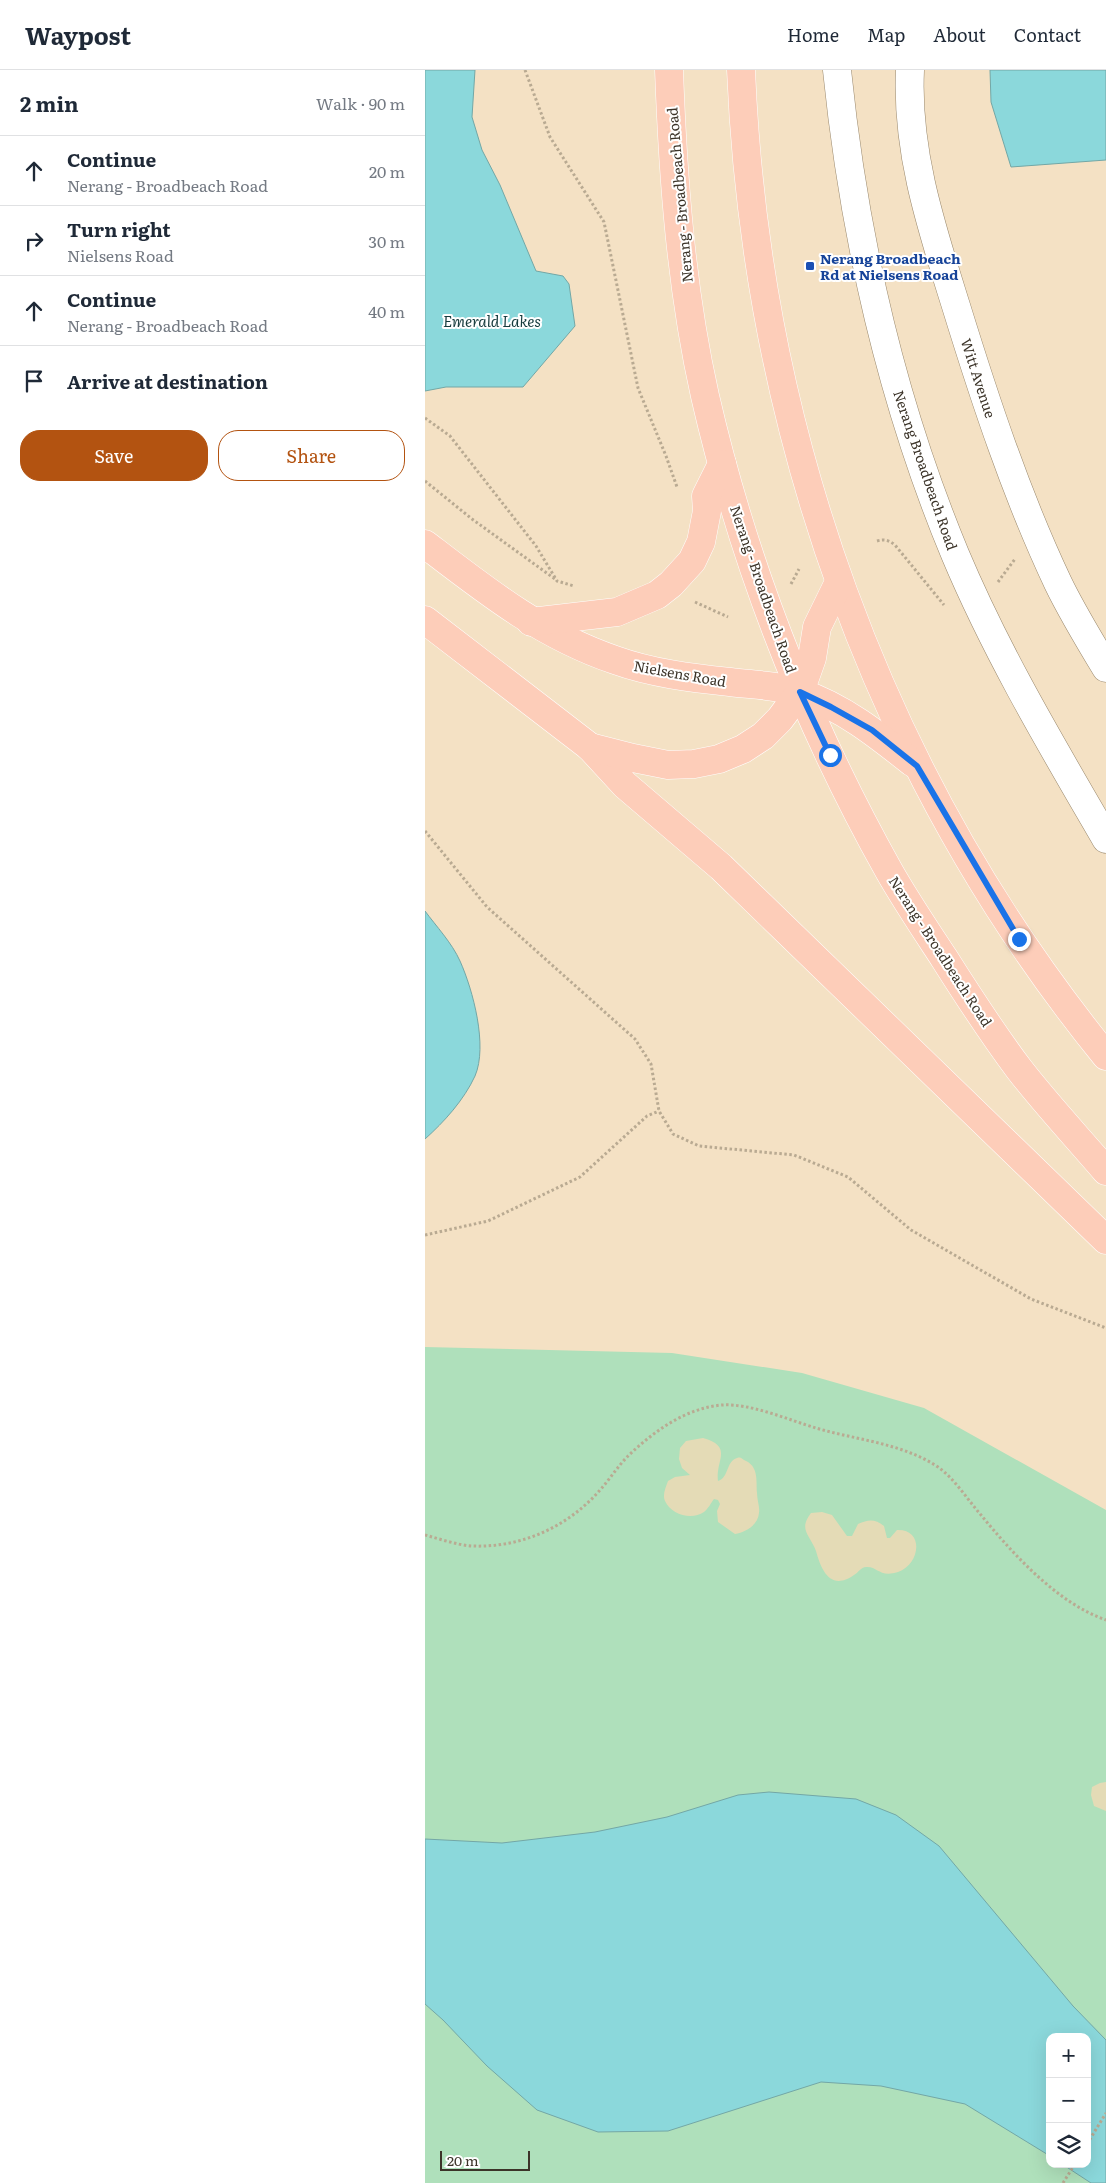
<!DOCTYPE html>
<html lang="en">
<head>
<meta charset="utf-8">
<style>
	:root { --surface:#fff; --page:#f6f6f7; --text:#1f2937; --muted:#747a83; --line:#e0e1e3; --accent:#b35311 }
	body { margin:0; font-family:Literata,serif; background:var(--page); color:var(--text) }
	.controls { position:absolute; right:15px; bottom:15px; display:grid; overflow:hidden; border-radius:10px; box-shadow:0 5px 20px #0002 }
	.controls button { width:45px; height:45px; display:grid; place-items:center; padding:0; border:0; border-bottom:1px solid var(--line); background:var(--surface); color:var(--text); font:25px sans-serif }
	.scale { position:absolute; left:15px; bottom:12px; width:90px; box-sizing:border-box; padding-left:5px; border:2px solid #3c3429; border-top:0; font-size:14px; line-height:18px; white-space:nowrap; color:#3c3429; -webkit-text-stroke:4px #fff; paint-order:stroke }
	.stop { position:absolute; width:15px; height:15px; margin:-11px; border:4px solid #1a73e8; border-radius:50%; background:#fff }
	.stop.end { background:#1a73e8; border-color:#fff; box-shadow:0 1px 5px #0008 }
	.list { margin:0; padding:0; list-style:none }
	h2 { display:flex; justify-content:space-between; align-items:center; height:65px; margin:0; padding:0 20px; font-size:21px }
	h2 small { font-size:16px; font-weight:400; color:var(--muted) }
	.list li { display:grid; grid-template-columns:32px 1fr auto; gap:15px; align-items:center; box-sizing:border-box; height:70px; padding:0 20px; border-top:1px solid var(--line) }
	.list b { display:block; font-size:19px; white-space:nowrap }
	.list p { margin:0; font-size:16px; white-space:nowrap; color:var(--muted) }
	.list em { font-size:16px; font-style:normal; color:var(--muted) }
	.actions { display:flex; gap:10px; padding:15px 20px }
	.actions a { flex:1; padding:11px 0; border:1px solid var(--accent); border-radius:20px; text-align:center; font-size:18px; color:var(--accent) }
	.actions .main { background:var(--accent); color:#fff }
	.icon { flex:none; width:28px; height:28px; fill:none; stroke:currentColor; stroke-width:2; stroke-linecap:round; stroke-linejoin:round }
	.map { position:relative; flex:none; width:681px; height:2113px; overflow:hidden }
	header { display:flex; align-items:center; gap:30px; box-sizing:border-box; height:70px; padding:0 25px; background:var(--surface); border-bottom:1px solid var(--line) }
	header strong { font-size:24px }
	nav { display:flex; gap:28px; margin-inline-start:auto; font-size:18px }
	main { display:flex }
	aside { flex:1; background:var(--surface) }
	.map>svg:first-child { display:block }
	.green { fill:#afe0bb; fill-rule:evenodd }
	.sand { fill:#e4dbb6 }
	.water { fill:#8bd8db; stroke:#73a7a6 }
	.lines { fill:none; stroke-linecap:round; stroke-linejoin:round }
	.minor-casing { stroke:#98876c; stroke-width:29 }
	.tertiary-casing { stroke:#98876c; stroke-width:29 }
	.primary-casing { stroke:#fff; stroke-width:29 }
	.path { stroke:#b9aa92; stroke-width:3; stroke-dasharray:2.5 2.5; stroke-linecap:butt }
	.minor { stroke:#fff; stroke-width:28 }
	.tertiary { stroke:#fff; stroke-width:28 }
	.primary { stroke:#fdcdb9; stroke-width:28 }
	.route { stroke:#1a73e8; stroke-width:6 }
	.transit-dot { fill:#1a4fb4; stroke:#fff; stroke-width:2 }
	.labels { text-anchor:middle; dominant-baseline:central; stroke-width:4; stroke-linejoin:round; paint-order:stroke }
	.street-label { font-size:14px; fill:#3c3429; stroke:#fff }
	.transit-label { font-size:14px; font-weight:bold; fill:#164399; stroke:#fff; text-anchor:start }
	.water-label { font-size:15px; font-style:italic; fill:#163b3d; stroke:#fff }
</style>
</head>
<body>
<header>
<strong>Waypost</strong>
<nav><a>Home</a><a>Map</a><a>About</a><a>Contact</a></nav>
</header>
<main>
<aside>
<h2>2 min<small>Walk · 90 m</small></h2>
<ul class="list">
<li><svg class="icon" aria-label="ahead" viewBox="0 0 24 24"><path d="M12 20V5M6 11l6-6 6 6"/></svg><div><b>Continue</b><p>Nerang - Broadbeach Road</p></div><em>20 m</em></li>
<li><svg class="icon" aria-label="right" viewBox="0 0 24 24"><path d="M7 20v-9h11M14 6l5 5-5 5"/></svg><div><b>Turn right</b><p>Nielsens Road</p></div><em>30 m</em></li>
<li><svg class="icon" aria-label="ahead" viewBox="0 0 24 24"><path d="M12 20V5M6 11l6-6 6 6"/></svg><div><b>Continue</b><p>Nerang - Broadbeach Road</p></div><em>40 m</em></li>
<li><svg class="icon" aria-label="arrive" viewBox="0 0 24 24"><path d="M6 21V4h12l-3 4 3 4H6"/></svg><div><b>Arrive at destination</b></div></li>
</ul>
<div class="actions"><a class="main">Save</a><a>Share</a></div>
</aside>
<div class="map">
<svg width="681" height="2113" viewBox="0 0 681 2113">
	<rect width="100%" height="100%" fill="#f4e1c4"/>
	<path class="green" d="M 0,1277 L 247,1283 L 377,1303 L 499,1338 L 681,1440 L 681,2113 L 0,2113 ZM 625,1967 L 662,1967 L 662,2094 L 625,2094 Z"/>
	<g class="sand">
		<path d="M 278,1368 C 309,1377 290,1390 293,1411 C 304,1408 301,1391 312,1388 C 316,1387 316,1388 319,1390 C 334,1396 331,1410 332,1423 C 332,1430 335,1437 334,1443 C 333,1455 321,1462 310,1464 L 293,1452 L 292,1441 L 295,1434 L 293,1430 L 289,1429 C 286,1433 283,1439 279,1442 C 266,1451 246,1444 240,1431 C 237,1425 241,1417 243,1411 L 250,1407 L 265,1405 L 257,1398 L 254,1389 L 255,1378 L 261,1371 Z"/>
		<path d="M 397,1442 L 407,1445 L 422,1466 L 427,1466 L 433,1454 C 444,1449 450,1449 459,1456 L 462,1468 L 465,1468 L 472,1460 C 500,1459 495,1495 473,1502 C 454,1508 453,1496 441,1497 C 436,1497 433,1503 429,1505 C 405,1522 396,1499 391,1481 C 385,1465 373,1460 386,1443 Z"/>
		<path d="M 681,1712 L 681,1741 L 669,1736 L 666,1725 L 667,1717 L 675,1713 Z"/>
	</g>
	<g class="water">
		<path d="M 0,0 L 50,0 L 47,47 L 57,80 L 75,115 L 111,201 L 138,206 L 144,214 L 150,256 L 98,317 L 21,317 L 0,321 Z"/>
		<path d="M 565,0 L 681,0 L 681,90 L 586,97 L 566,32 Z"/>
		<path d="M 0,841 C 11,856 27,873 35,891 C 48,920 63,976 50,1006 C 39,1030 19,1052 0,1069 Z"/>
		<path d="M 344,1722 L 431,1729 L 471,1745 L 514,1776 L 648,1936 L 681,1970 L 681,2113 L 666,2113 L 637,2094 L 662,2094 L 662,1967 L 625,1967 L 625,2086 L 540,2034 L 456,2016 L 396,2012 L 243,2061 L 173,2062 L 112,2040 L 62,1996 L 18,1950 L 0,1934 L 0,1769 L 77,1773 L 170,1762 L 242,1747 L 313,1725 Z"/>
	</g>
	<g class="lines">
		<defs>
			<path id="minor" d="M 485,0 C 481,82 507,159 531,236 C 560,330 591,424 633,513 C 647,542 664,570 681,598"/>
			<path id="tertiary" d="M 412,0 C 429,166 466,330 530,484 C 572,584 627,676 681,769"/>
			<g id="primary">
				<path d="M 244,0 C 248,109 256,219 280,326 C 318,491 381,653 464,801 C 481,831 500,859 519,888 C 543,926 567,963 594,999 C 621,1034 652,1067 681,1101"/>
				<path d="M 316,0 C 331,359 453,706 681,986"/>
				<path d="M 0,474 C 60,520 116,565 190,590 C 226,603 266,608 305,612 C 328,615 354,615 376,623 C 418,637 454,666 488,693"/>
				<path d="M 0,550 L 165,677 L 200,715 L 296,797 L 681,1170"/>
				<path d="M 106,552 L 192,542 L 232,525 L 246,514 L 267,491 L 276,472 L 282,441 L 281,426 L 297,394"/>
				<path d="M 165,677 L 208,688 L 243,695 L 269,694 L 294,689 L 318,679 L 338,666 L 355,649 L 375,622 L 387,588 L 392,557 L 414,512"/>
			</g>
		</defs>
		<use href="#minor" class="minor-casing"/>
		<use href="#tertiary" class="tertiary-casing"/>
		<use href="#primary" class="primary-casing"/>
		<g class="path">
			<path d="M 100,0 L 125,67 L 179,152 L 213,318 L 241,386 L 252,417"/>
			<path d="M 0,348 L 25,366 L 111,476 L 132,511 L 149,516"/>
			<path d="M 0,411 L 47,449 L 130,509"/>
			<path d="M 452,471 C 459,469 464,470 470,475 L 519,535"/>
			<path d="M 573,512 L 590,489"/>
			<path d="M 366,514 L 374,499"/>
			<path d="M 270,532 L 303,547"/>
			<path d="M 0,761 L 62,837 L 210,969 L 226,994 L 234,1041 L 248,1064 L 274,1076 L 369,1085 L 423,1107 L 486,1160 L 606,1229 L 681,1258"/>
			<path d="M 0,1165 L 63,1151 L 155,1107 L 222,1046 L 234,1041"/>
			<path d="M 0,1465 C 15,1469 32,1475 47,1476 C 96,1478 143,1457 175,1420 C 185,1409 193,1396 203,1386 C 229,1361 261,1338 297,1335 C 325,1333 364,1350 391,1358 C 431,1370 477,1373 513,1397 C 530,1409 542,1429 556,1445 C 588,1484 632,1533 681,1550"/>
			<path d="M 662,2074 L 681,2043"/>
			<path d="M 638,2113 L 650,2094"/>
		</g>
		<use href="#minor" class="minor"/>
		<use href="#tertiary" class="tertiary"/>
		<use href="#primary" class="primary"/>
	</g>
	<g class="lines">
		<path class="route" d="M 405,685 L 375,622 L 406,637 L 447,660 L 492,696 L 594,869"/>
	</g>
	<rect class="transit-dot" x="380" y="191" width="10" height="10" rx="2.5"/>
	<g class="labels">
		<g class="street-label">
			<text transform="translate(254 125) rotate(-95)">Nerang - Broadbeach Road</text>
			<text transform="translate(554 308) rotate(72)">Witt Avenue</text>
			<text transform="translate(501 400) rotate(71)">Nerang Broadbeach Road</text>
			<text transform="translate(339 519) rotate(71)">Nerang - Broadbeach Road</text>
			<text transform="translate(255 603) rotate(10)">Nielsens Road</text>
			<text transform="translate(516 881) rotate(57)">Nerang - Broadbeach Road</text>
		</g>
		<g class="transit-label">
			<text x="395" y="188">Nerang Broadbeach<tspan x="395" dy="16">Rd at Nielsens Road</tspan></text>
		</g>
		<g class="water-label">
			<text x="67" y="250">Emerald Lakes</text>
		</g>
	</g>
</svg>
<div class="controls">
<button>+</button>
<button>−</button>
<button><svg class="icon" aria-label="layers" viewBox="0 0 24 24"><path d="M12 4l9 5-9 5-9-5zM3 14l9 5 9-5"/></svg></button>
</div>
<div class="scale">20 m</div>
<div class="stop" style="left:405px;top:685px"></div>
<div class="stop end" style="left:594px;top:869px"></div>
</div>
</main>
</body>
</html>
